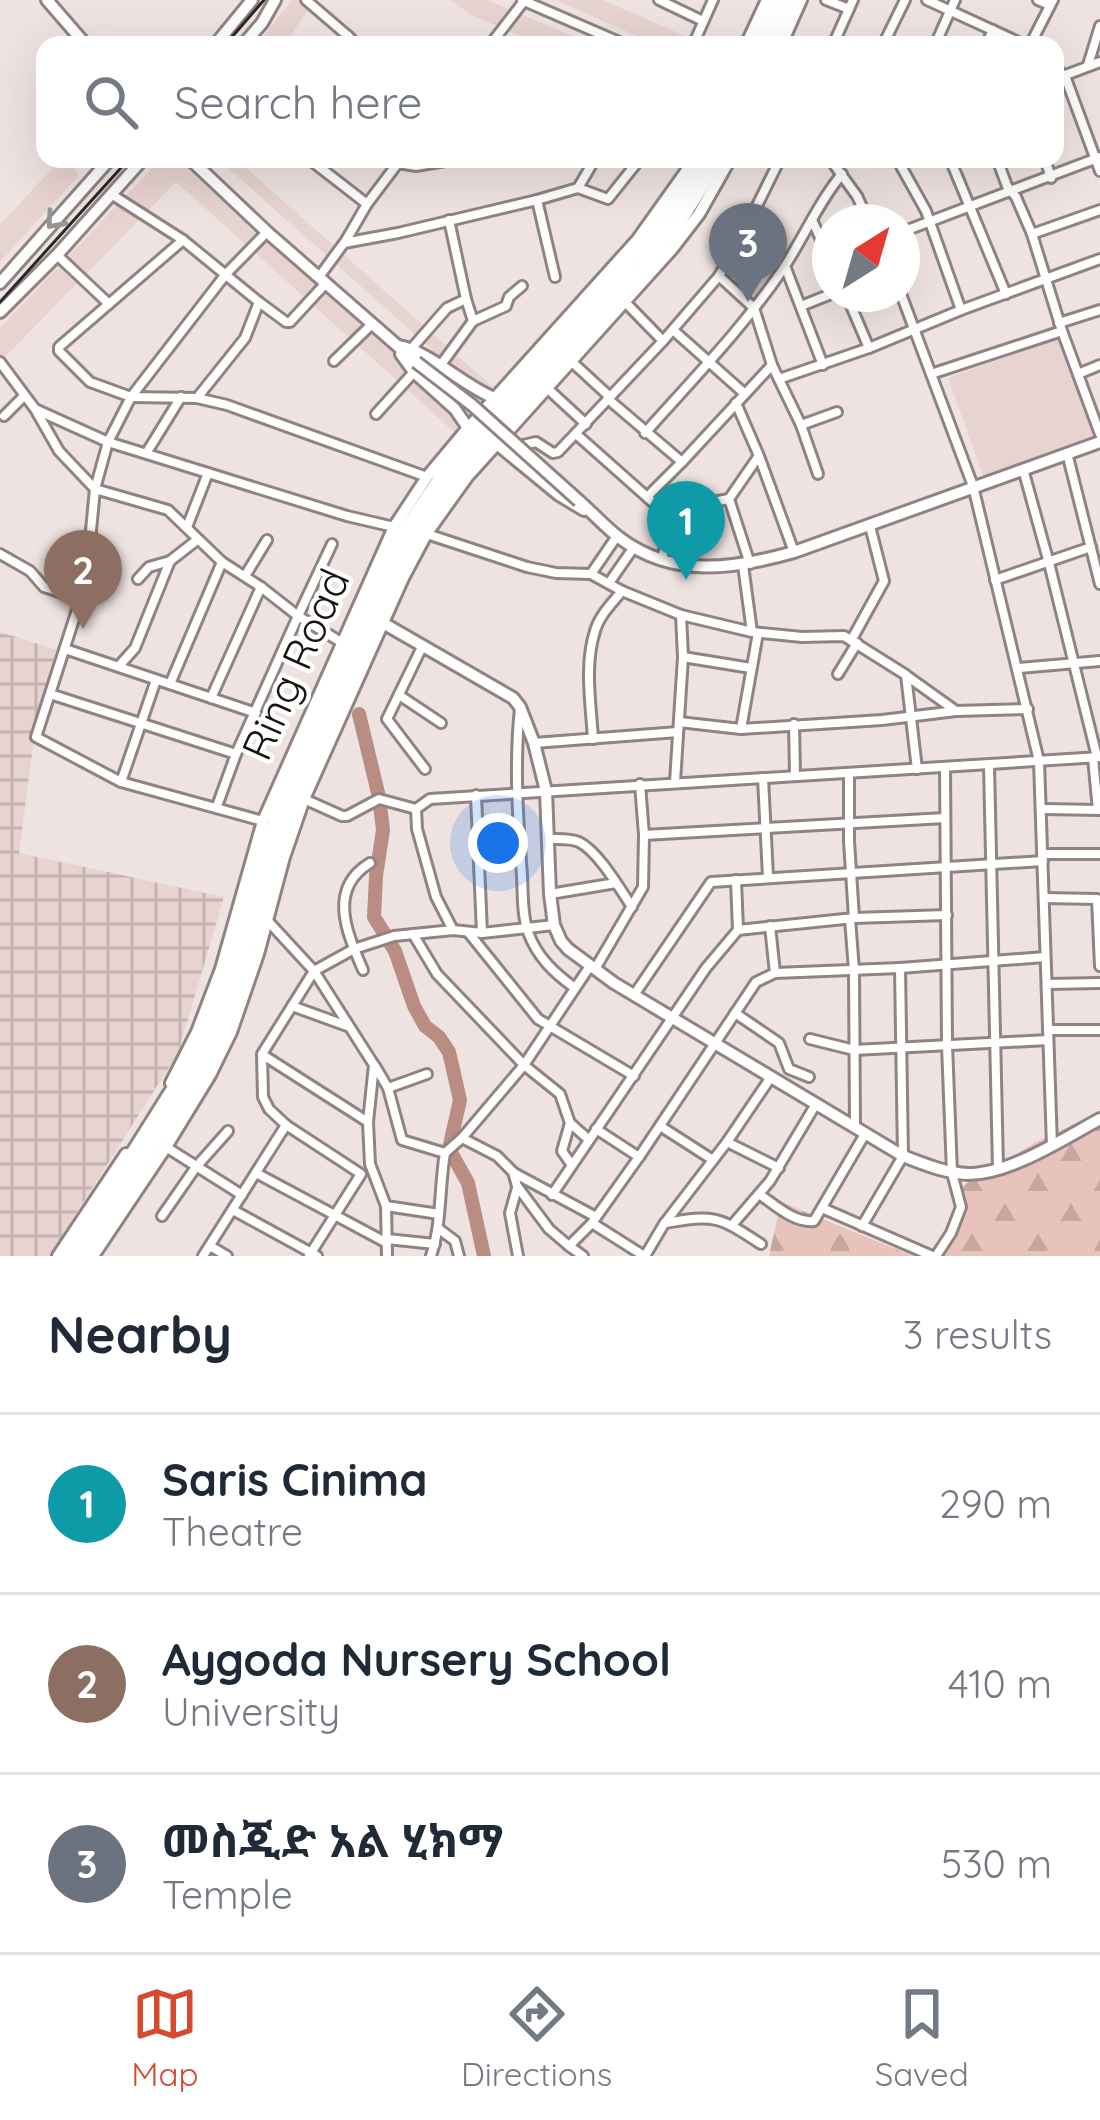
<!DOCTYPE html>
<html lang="en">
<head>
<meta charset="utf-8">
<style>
	:root { --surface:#fff; --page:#f6f6f7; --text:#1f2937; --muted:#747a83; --line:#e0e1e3; --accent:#d54a2e }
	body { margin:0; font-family:Quicksand,"Noto Sans Ethiopic",sans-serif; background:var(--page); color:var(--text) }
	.compass { position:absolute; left:812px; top:204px; width:108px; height:108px; border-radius:50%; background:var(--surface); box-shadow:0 12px 48px #0002; rotate:37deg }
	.you { position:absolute; left:498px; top:843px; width:42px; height:42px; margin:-30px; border:9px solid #fff; border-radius:50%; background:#1a73e8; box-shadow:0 0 0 18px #1a73e833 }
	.badge { display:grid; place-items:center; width:78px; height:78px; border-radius:50%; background:var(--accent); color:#fff; font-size:39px; font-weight:700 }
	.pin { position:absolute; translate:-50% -99px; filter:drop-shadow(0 3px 6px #0008) }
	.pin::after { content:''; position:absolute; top:63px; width:42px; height:36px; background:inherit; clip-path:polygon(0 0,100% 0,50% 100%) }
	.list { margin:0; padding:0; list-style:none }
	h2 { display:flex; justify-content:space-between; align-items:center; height:156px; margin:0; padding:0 48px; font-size:51px }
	h2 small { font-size:39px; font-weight:400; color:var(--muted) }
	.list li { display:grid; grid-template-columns:78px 1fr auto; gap:36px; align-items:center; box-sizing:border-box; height:180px; padding:0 48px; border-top:3px solid var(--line) }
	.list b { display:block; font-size:45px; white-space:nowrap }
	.list p { margin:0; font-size:39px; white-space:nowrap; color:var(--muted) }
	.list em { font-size:39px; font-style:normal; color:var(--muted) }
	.icon { flex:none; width:66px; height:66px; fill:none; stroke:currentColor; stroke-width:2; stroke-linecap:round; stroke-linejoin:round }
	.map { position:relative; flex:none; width:1100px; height:1256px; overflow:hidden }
	.search { position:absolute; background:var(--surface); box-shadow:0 12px 48px #0002; left:36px; right:36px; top:36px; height:132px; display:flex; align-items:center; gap:30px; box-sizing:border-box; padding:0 42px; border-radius:24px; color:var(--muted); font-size:45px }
	.sheet { height:696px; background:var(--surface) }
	nav { display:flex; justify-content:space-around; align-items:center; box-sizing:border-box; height:168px; border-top:3px solid var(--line); background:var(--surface); font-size:33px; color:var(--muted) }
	nav a { display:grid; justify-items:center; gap:6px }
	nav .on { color:var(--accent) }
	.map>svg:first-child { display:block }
	.built { fill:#e7d3cf }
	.industrial { fill:url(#industrial-grid) }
	.forest { fill:url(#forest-firs) }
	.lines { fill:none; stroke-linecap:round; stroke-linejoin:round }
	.river { stroke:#ba8d83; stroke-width:14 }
	.street-casing { stroke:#8f8482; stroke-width:14 }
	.secondary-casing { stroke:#8f8482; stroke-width:16 }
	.primary-casing { stroke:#8f8482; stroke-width:16 }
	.highway-casing { stroke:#8f8482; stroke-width:20 }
	.street { stroke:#fff; stroke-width:8 }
	.secondary { stroke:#fff; stroke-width:10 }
	.primary { stroke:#fff; stroke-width:10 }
	.highway { stroke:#fff; stroke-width:14 }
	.tram { stroke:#2c2827; stroke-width:3 }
	.secondary-bridge-casing { stroke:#8f8482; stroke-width:16; stroke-linecap:butt }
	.secondary-bridge { stroke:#fff; stroke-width:10 }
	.oneway { stroke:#969594 }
	.labels { text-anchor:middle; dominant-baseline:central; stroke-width:9; stroke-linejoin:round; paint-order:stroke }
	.street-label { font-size:42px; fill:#161312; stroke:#fff }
</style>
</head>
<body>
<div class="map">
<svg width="1100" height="1256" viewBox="0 0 1100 1256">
	<defs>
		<pattern id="industrial-grid" width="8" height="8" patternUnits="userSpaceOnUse" patternTransform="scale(3)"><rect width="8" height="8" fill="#e7d3cf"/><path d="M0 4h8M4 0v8" fill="none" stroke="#c5b4b1"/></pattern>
		<pattern id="forest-firs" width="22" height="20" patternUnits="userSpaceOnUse" patternTransform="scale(3)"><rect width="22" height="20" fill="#e7c3bb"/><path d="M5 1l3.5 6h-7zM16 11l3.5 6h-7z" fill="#c5a7a0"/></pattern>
	</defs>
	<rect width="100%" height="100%" fill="#eee3e0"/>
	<g class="built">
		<path d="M 292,0 L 315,0 L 284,45 L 257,45 Z"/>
		<path d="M 451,0 L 487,0 L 594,45 L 543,45 L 471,15 Z"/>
		<path d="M 556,0 L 602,0 L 706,45 L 657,45 Z"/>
		<path d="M 61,159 L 68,159 L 79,175 L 0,262 L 0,225 Z"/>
		<path d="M 161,159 L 178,159 L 473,424 L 461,438 L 176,182 L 0,362 L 0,328 Z"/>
		<path d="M 218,159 L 236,159 L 504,397 L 494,405 Z"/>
		<path d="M 1059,338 L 1095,438 L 984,478 L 948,378 Z"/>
	</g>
	<path class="industrial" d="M 0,632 L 64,652 L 34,738 L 19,853 L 224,897 L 178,1053 L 49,1256 L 0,1256 Z"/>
	<g class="forest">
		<path d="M 1100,1112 L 1100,1256 L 935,1256 L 964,1185 L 1036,1142 Z"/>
		<path d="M 781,1202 L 913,1256 L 769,1256 Z"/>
	</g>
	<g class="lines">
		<path class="river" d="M 359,714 L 379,797 L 383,830 L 376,876 L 374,917 L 395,951 L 414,1006 L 425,1026 L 439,1037 L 449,1052 L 460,1100 L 449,1149 L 468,1183 L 484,1256"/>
		<defs>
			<g id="street">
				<path d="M 306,0 L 348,36"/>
				<path d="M 522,0 L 626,45"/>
				<path d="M 659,0 L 703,21"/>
				<path d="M 826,0 L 849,9"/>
				<path d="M 927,0 L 1025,45"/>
				<path d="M 1038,0 L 1050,5"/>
				<path d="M 341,45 L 348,36 L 357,45"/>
				<path d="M 490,45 L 524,1"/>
				<path d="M 693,45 L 713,0"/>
				<path d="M 833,45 L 853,0"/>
				<path d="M 883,45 L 905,0"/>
				<path d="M 935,45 L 955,0"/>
				<path d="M 986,45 L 993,30"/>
				<path d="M 1030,45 L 1053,0"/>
				<path d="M 1088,65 L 1100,26"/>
				<path d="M 1055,68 L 1065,76 L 1100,171"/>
				<path d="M 1055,79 L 1100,62"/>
				<path d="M 309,159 L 367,204"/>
				<path d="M 830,159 L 857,196 L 869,222"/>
				<path d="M 897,159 L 926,211 L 961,310"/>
				<path d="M 950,159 L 1006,294"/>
				<path d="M 997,159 L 1007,186 L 1016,197 L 1032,234 L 1062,331 L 1100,434"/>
				<path d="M 1045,159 L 1051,178"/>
				<path d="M 398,163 L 416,166 L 457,159"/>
				<path d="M 578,188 L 595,159"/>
				<path d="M 111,194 L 183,240 L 259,302 L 245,338 L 197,398"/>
				<path d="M 537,200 L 555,277"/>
				<path d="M 812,220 L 830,259"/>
				<path d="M 902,232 L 1100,157"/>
				<path d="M 1032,234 L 1100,210"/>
				<path d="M 183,240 L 59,347 L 59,351 L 90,382 L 131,397 L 197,398 L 227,405 L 427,477"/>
				<path d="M 345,242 L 367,204 L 401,159"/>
				<path d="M 57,255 L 109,304"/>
				<path d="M 785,266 L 823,365"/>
				<path d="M 319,277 L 344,243 L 398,233 L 537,200 L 578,188 L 608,199 L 640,159"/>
				<path d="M 846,294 L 869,348"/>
				<path d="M 901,294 L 973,486 L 1039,761 L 1052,1146"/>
				<path d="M 259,302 L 286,322 L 290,322 L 326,283"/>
				<path d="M 626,303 L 663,341"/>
				<path d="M 801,306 L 831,294"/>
				<path d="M 473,321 L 506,306 L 509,297 L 522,286"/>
				<path d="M 1059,323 L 1100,310"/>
				<path d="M 673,330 L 745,394"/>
				<path d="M 412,348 L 447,308 L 466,299"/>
				<path d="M 334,361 L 372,324"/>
				<path d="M 0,362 L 35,409 L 59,451 L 95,489 L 168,510 L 222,562 L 261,587 L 298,616 L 236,754 L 217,806"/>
				<path d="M 572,362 L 610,397"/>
				<path d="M 772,365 L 801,425 L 818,474"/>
				<path d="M 440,366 L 473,321 L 466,299 L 449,220"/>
				<path d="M 931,374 L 1062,331"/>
				<path d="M 1078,374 L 1100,365"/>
				<path d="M 779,379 L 869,348 L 961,310 L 1100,259"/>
				<path d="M 548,389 L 586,424"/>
				<path d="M 608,399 L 682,462 L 772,365 L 754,308 L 719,276"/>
				<path d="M 736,403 L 759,456 L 794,552"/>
				<path d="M 37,410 L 108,442 L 347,516 L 394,527"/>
				<path d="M 376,414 L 414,372"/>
				<path d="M 4,416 L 24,396"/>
				<path d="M 801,425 L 837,412"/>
				<path d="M 645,433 C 693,379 743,328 783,269 C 804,237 818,203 842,174"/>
				<path d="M 576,434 L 647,497 L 682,462"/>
				<path d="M 519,446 L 536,442 L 553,453 L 558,452 L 663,341 L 719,276 L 744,232 L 780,159"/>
				<path d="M 147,452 L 181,397"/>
				<path d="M 1067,453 L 1100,584"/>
				<path d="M 1023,469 L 1049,563 L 1097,757"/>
				<path d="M 647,497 L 671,519"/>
				<path d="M 729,499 L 750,564"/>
				<path d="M 187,527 L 208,473"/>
				<path d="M 427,534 L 527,567 L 556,573 L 591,574 L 622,591 L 681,615 L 683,657 L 675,782"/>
				<path d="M 332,544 L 298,616 L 341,642"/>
				<path d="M 0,554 L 30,571 L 44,587 L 81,599"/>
				<path d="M 662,560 L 671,519 L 691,506 L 729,499 L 758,457"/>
				<path d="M 170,561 L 197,540"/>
				<path d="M 743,565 L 752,632"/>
				<path d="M 591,574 L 617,536"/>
				<path d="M 245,576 L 267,540"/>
				<path d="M 995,580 L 1091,547"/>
				<path d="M 609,583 L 634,547"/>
				<path d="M 681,615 L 752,632 L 802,637 L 844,636 L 906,675 L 917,769"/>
				<path d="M 758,633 L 741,729 L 882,720 L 956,711"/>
				<path d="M 852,639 L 884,581 L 870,526"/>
				<path d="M 422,647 L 387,719 L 425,769"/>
				<path d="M 65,649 L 256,713"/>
				<path d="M 683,657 L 751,668"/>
				<path d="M 119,666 L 135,648 L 170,561 L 149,567 L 138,579"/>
				<path d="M 1019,668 L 1100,661"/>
				<path d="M 838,674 L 857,643"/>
				<path d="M 907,676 L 956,711 L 1028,709"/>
				<path d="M 170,684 L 222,562"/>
				<path d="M 50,694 L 236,754"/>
				<path d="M 399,695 L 441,723"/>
				<path d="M 211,698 L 261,587"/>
				<path d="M 520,708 C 514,765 518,820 522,876 C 523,894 522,915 528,932 C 537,957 554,973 575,988"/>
				<path d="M 679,722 L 741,729"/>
				<path d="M 794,724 L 795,775"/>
				<path d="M 593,739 C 591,704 584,665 595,631 C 599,616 612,603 622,591"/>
				<path d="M 534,743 L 678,732"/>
				<path d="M 1093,758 L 1098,810"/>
				<path d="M 989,765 L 998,1168"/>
				<path d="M 849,773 L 849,841 L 854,918"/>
				<path d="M 763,778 L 768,877"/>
				<path d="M 121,782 L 156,680"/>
				<path d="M 640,784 L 644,835 L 945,818"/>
				<path d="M 476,795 L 482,933"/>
				<path d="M 304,799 L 342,816 L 347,816 L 379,799 L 416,809"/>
				<path d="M 1043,809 L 1100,810"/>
				<path d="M 263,821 L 121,782 L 36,737 L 86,582 L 95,489 L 108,442 L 131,397 L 226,274 L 267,232"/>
				<path d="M 548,839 C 558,839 571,838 579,842 C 598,851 620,889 632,907"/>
				<path d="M 1043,854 L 1100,854"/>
				<path d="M 736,880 L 738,930"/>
				<path d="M 550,894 L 616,883"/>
				<path d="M 1044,898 L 1097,899 L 1100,966"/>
				<path d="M 850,919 L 854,970 L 855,1126"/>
				<path d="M 267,920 L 314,971 L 374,1065 L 368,1122 L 370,1164 L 386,1206 L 387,1256"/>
				<path d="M 770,926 L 775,973"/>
				<path d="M 453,930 L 436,897 L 417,829 L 416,809 L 430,799 L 1100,757"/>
				<path d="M 468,932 L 538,1019 L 634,1076"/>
				<path d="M 413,934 L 437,974 L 524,1065 L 590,966"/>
				<path d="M 595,969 L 643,887 L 644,835"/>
				<path d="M 363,970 C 347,933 327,889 370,863"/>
				<path d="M 1048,984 L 1100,983"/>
				<path d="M 634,995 L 711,882 L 1043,861"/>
				<path d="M 292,1006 L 347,1026"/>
				<path d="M 735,1013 L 779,1043 L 789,1069 L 809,1077"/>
				<path d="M 1048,1030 L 1100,1030"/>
				<path d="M 810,1039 L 854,1050 L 1048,1040"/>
				<path d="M 263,1055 L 368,1122"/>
				<path d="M 375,1066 L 388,1088 L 402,1140 L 445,1153 C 439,1188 442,1223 431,1256"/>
				<path d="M 388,1088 L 427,1074"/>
				<path d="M 570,1123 L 562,1151 L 571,1164"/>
				<path d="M 660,1126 L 713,1160"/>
				<path d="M 596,1129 L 639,1157"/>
				<path d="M 462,1138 L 497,1156 L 513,1172 L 517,1186 L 549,1229 L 569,1246"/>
				<path d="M 727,1142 L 779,1168"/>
				<path d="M 166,1147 L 242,1195"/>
				<path d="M 445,1153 L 462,1138 L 524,1065 L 560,1094 L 570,1123 L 588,1139"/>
				<path d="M 256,1173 L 387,1243"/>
				<path d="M 514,1173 L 596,1217"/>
				<path d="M 517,1188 L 510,1213 L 518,1256"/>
				<path d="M 759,1194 C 775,1205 794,1223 814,1221 L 865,1134"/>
				<path d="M 552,1195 L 706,968 L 738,930 L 854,918 L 947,915"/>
				<path d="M 386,1206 L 439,1214"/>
				<path d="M 822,1208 L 932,1256"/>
				<path d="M 233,1210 L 317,1256"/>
				<path d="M 162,1216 L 196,1167 L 228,1131"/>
				<path d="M 592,1223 L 644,1256"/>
				<path d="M 665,1223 C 716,1214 719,1217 761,1244"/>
				<path d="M 733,1224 L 770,1181 L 816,1104"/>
				<path d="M 862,1226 L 903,1156 L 900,968 L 1045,957"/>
				<path d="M 439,1229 L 455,1241 L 459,1256"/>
				<path d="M 387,1239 L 435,1244"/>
				<path d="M 210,1246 L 227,1256"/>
				<path d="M 203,1256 L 286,1125"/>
				<path d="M 309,1256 L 361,1174 L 286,1125 L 269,1109 L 263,1097 L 262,1054 L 314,971 L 354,949 L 394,936 L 453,930 L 482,933 L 554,925"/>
				<path d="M 583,1256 L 569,1246 L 592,1223 L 639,1157 L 756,982 L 775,973 L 900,968"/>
				<path d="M 645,1256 L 664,1224 L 727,1142 L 771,1077"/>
				<path d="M 936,1256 L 951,1233 L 961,1207 L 952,1173 L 947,1045 L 945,767"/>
			</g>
			<g id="secondary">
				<path d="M 47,0 L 86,45"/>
				<path d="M 746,45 L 767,0"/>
				<path d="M 781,45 L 801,0"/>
				<path d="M 190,159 L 267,232 L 416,362"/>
				<path d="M 398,346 C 429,351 462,385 494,398"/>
				<path d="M 401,354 L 414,372 L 455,409 L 468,428"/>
				<path d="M 497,444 L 559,495 L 584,510"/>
				<path d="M 579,501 C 593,513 606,528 621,539 C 674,578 734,569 794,552 L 1100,442"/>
				<path d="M 383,623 L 513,698 L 520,707 L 534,743 L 546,791 L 550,894 L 554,925 L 561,941 L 568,949 L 614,983 L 903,1156 C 924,1164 945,1173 968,1174 C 1010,1174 1063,1139 1100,1119"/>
				<path d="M 171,1083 L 197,1032 L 221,969 L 263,821 L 394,527 L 427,477 L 468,428 L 638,239 L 695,159"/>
				<path d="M 58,1256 L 126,1154"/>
				<path d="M 93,1256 L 166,1147 L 210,1075 L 231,1032 L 258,954 L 284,857 L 304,799 L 403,578 L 427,533 L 467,477 L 672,249 L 699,214 L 730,159"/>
			</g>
			<g id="primary">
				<path d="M 215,45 L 252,0"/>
				<path d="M 243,45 L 262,23 L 275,0"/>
				<path d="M 0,283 L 110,159"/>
				<path d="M 0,312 L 57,255 L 143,159"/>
			</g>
			<g id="highway">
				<path d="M 758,45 L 778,0"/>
				<path d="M 769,45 L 790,0"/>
				<path d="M 69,1256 L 203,1043 L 221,1001 L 267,845 L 300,755 L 402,536 L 453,461 L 667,218 L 704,159"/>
				<path d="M 81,1256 L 195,1081 L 222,1027 L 235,992 L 273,860 L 294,799 L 413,536 L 459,470 L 642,267 L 676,226 L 718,159"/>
			</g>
		</defs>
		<use href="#street" class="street-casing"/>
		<use href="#secondary" class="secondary-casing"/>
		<use href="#primary" class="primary-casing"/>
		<use href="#highway" class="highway-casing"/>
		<use href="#street" class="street"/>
		<use href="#secondary" class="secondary"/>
		<use href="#primary" class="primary"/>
		<use href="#highway" class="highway"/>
		<g class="tram">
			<path d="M 225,45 L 264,0"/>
			<path d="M 0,302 L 129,159"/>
		</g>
		<defs>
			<path id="secondary-bridge" d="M 416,362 L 472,405 L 579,501"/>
		</defs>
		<use href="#secondary-bridge" class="secondary-bridge-casing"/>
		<use href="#secondary-bridge" class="secondary-bridge"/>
	</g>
	<defs><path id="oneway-chevron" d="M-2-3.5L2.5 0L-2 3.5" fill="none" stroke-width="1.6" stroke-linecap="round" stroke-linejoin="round" transform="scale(3)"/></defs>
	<use class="oneway" href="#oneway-chevron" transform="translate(54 221) rotate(131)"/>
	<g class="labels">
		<g class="street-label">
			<text transform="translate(295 664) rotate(-66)">Ring Road</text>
		</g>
	</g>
</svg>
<svg class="compass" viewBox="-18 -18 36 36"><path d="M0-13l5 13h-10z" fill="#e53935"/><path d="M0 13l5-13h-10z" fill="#747a83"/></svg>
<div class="you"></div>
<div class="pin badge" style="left:686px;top:580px;background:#0f9aa8">1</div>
<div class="pin badge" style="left:83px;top:629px;background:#8d6e63">2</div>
<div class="pin badge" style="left:748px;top:302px;background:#6b7280">3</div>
<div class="search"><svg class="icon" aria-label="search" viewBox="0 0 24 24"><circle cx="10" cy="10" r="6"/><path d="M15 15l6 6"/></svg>Search here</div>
</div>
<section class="sheet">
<h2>Nearby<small>3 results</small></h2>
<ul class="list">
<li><span class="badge" style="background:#0f9aa8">1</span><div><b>Saris Cinima</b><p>Theatre</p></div><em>290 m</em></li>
<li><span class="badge" style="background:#8d6e63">2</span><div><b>Aygoda Nursery School</b><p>University</p></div><em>410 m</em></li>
<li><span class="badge" style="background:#6b7280">3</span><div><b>መስጂድ አል ሂክማ</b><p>Temple</p></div><em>530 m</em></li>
</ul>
</section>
<nav>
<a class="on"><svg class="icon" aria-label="map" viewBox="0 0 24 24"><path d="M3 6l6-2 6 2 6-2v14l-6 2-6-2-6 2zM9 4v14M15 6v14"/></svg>Map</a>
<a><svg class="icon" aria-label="directions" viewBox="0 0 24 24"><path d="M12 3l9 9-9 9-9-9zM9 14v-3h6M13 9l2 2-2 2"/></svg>Directions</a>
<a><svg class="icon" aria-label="saved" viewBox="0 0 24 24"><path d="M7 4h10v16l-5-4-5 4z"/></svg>Saved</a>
</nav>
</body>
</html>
